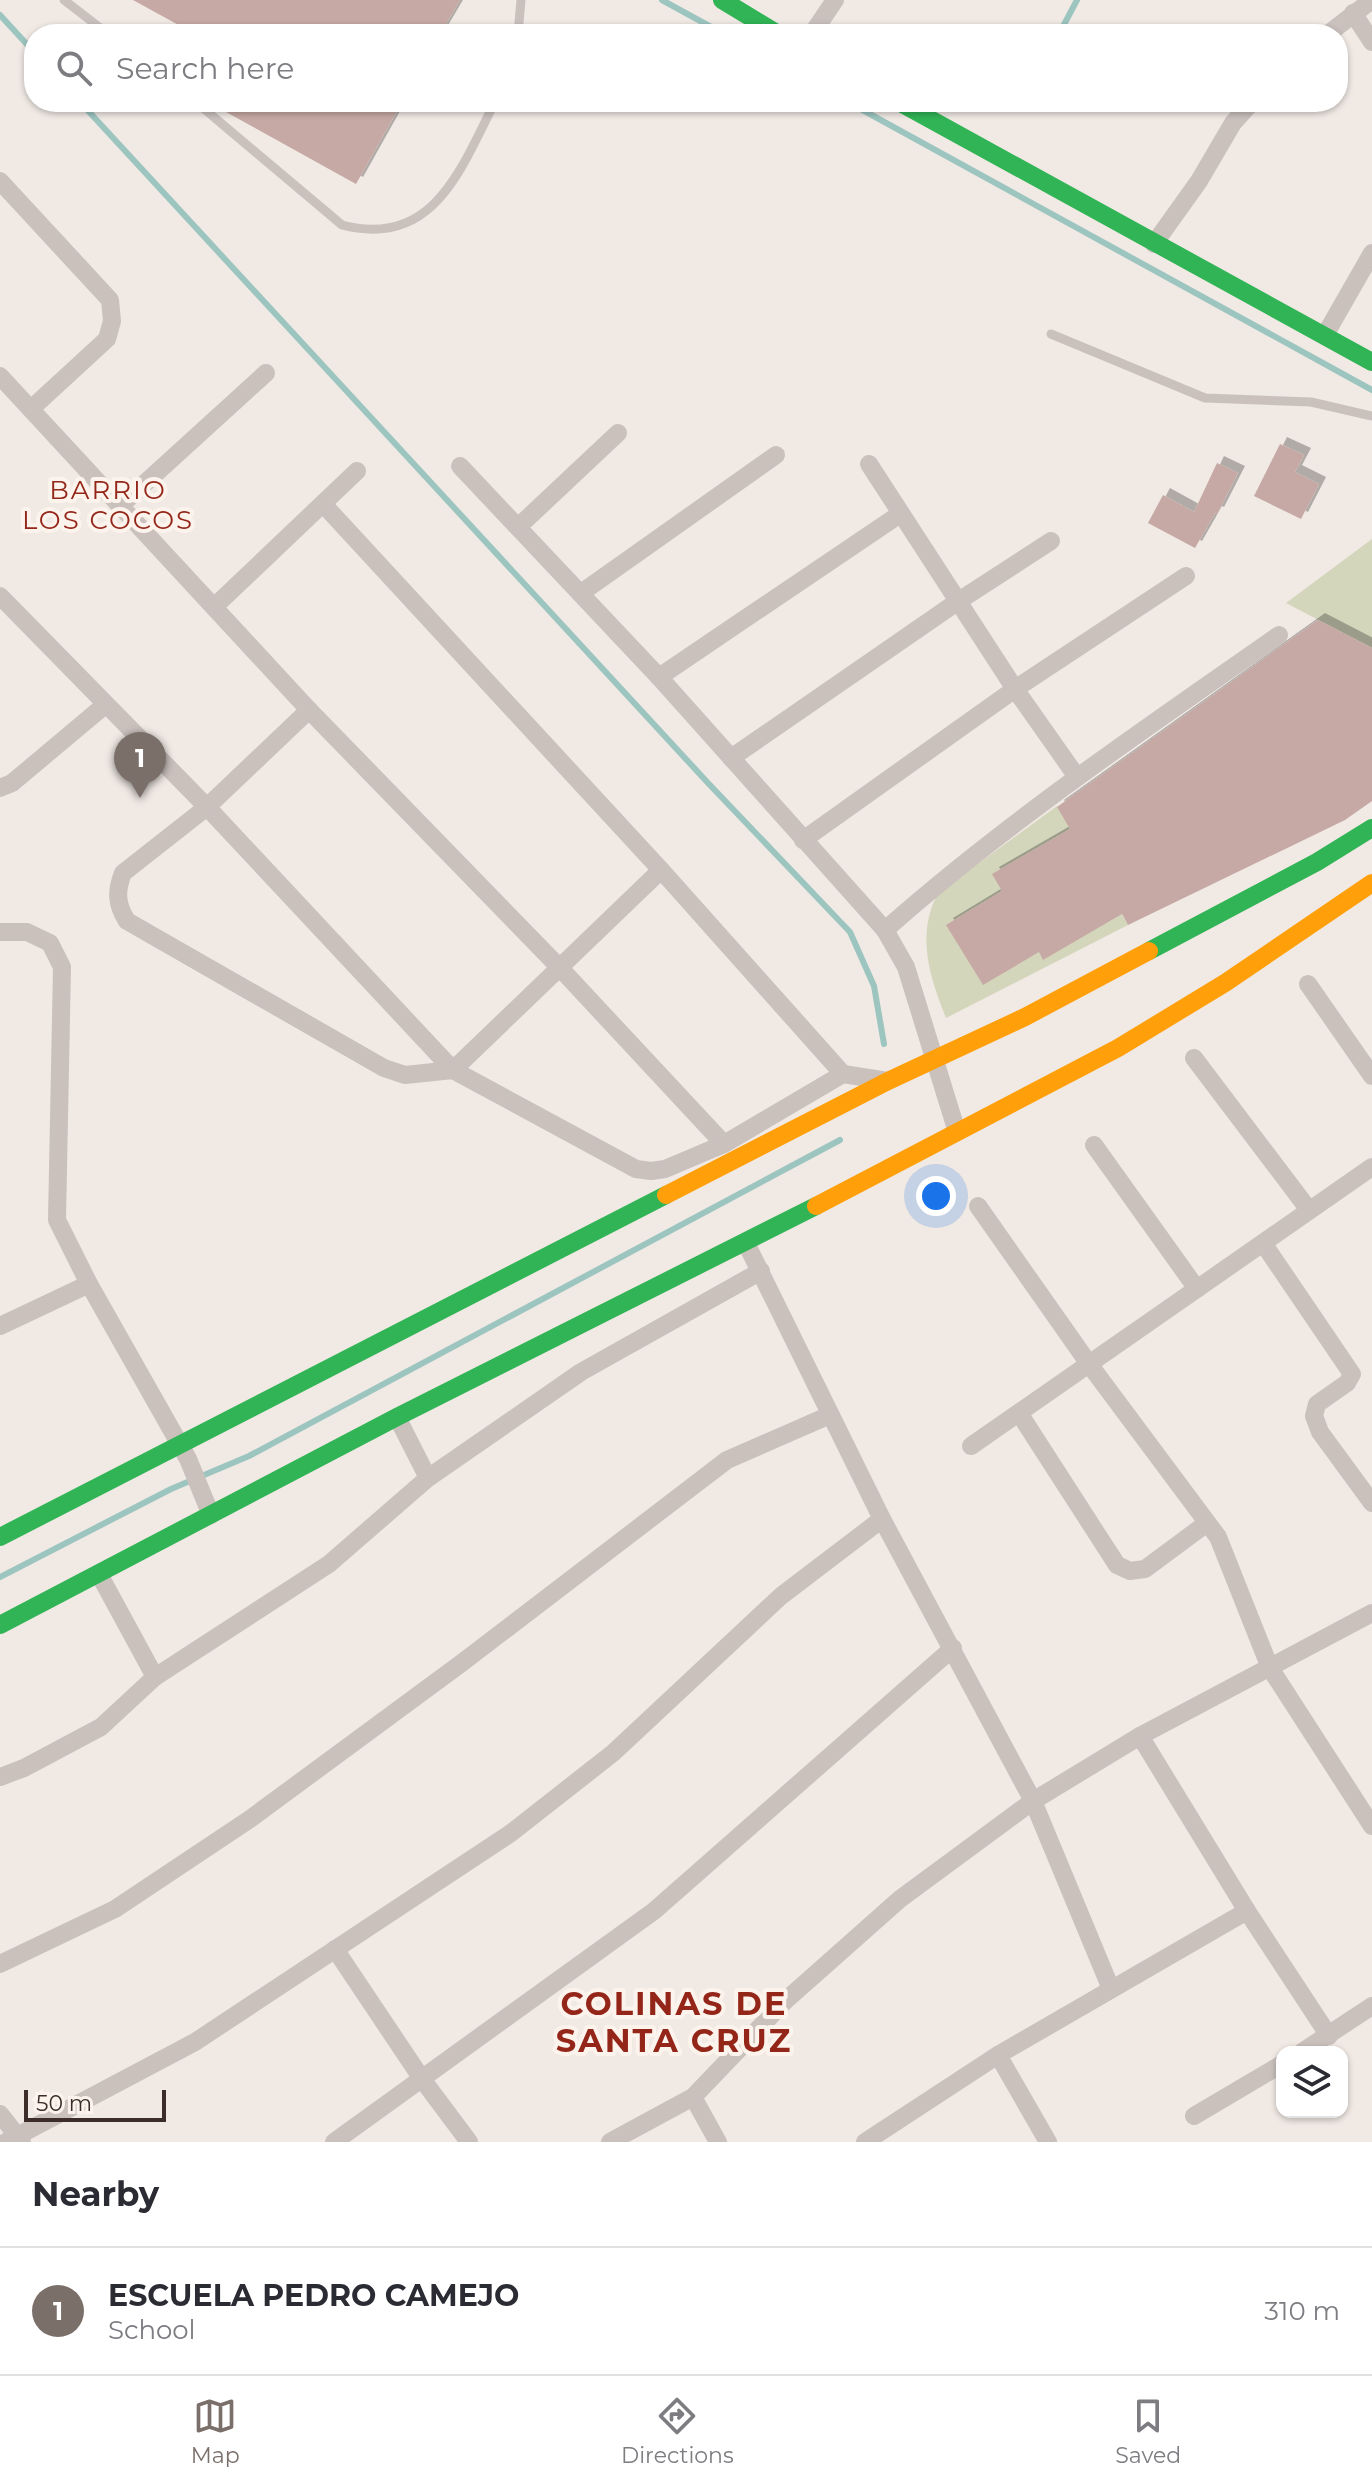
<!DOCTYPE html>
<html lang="en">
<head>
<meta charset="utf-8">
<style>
	:root { --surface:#fff; --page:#f2f2f3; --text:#2b2b33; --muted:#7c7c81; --line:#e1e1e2; --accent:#7b6f6a }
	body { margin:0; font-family:Montserrat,sans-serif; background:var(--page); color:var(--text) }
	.controls { position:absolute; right:24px; bottom:24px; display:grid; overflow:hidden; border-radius:16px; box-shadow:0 2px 6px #0004 }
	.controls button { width:72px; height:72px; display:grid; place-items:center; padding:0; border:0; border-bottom:2px solid var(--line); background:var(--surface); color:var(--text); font:40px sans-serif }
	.scale { position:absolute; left:24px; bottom:20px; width:142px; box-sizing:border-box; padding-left:8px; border:4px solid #3c2d29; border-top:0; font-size:22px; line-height:28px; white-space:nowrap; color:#3c2d29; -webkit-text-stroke:6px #fcf3ec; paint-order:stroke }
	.you { position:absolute; left:936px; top:1196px; width:28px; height:28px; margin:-20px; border:6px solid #fff; border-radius:50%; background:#1a73e8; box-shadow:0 0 0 12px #1a73e833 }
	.badge { display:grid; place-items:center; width:52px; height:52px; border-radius:50%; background:var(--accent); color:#fff; font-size:26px; font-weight:700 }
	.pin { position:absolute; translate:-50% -66px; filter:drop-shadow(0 2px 4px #0008) }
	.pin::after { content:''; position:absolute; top:42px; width:28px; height:24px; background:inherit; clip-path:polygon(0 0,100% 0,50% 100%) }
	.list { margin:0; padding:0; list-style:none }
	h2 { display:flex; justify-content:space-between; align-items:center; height:104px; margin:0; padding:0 32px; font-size:34px }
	h2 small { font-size:26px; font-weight:400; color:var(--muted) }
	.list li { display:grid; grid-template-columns:52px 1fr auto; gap:24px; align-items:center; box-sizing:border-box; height:128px; padding:0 32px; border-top:2px solid var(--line) }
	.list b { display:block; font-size:30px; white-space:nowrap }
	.list p { margin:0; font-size:26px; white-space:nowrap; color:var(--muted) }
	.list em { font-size:26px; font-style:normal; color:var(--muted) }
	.icon { flex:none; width:44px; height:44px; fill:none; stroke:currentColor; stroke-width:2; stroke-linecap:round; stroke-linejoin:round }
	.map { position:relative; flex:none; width:1372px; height:2142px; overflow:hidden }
	.search { position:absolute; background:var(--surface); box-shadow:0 2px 6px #0004; left:24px; right:24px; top:24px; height:88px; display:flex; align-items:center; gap:20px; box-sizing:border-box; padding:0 28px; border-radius:32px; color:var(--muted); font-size:30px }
	.sheet { height:232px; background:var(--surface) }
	nav { display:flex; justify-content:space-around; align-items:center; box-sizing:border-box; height:112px; border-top:2px solid var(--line); background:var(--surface); font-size:22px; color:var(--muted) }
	nav a { display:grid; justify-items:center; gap:4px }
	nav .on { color:var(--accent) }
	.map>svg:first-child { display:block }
	.green { fill:#d4d6bc }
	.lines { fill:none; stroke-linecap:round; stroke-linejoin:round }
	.stream { stroke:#9dc5c0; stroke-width:6 }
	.building { fill:#c6a9a4; filter:url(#shadow) }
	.lane { stroke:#cac1bd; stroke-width:9 }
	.street { stroke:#cac1bd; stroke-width:18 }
	.fast { stroke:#30b455; stroke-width:18 }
	.slow { stroke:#ff9f0a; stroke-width:18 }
	.labels { text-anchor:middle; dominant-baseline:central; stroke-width:8; stroke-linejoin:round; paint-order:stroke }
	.neighbourhood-label { font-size:26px; letter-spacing:2px; fill:#942619; stroke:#fcf3ec }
	.district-label { font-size:32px; font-weight:bold; letter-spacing:2px; fill:#942619; stroke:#fcf3ec }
</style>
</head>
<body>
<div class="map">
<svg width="1372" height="2142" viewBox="0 0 1372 2142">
	<defs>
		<filter id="shadow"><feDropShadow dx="7" dy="-7" stdDeviation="0" flood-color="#0004"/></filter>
	</defs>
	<rect width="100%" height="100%" fill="#f0e9e4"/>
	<g class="green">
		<path d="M 1372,539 L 1372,648 L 1286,603 Z"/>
		<path d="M 1057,806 L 1128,925 L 946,1018 C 929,976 916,934 938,893 Z"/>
	</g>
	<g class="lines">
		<g class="stream">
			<path d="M 662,0 L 724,34"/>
			<path d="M 0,15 L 34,52"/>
			<path d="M 1059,34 L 1077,0"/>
			<path d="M 80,102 L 708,783 L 850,932 L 874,986 L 884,1044"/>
			<path d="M 848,102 L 1372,390"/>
			<path d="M 0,1577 L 171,1489 L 249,1456 L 840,1140"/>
		</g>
	</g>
	<g class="building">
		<path d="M 133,0 L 460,0 L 440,34 L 195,34 Z"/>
		<path d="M 208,102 L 402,102 L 356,184 Z"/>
		<path d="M 1280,444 L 1304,455 L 1295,472 L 1319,484 L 1301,519 L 1254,496 Z"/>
		<path d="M 1217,463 L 1238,473 L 1217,514 L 1215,513 L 1195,548 L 1148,523 L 1163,495 L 1194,512 Z"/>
		<path d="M 1318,620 L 1372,648 L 1372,801 L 1345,820 L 1128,925 L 1122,914 L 1043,960 L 1039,952 L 983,985 L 946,925 L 1002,891 L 992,874 L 1070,829 L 1057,807 Z"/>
	</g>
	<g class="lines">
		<g class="lane">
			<path d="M 64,0 L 108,34"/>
			<path d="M 518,34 L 521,0"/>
			<path d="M 196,102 L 342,225 C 434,249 461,168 495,102"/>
			<path d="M 1051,334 L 1205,398 L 1311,402 L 1372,416"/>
		</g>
		<g class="street">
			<path d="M 1353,13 L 1372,42"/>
			<path d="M 812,34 L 835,0"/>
			<path d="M 1328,34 L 1372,0"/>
			<path d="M 0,181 L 110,300 L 112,321 L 107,339 L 32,408"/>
			<path d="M 1154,244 L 1199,181 L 1233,123 L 1252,102"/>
			<path d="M 1325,335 L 1372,253"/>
			<path d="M 0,376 L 309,710 L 560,968 L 724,1144"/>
			<path d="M 869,464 L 1015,689 L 1077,777"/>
			<path d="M 460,466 L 659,677 L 885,930 L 906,967 L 957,1132"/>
			<path d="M 324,505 L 661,870 L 843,1074"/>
			<path d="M 120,506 L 266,373"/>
			<path d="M 518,527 L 618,433"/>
			<path d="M 581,593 L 776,455"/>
			<path d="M 0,596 L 207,807 L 453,1070 L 636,1169 L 651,1171 L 665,1169 L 724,1144 L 843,1074 L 888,1081"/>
			<path d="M 214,607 L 357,471"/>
			<path d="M 659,677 L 900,514"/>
			<path d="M 309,710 L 207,807 L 123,873 C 116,891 116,904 127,921 L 384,1068 L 405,1075 L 453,1070 L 661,870"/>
			<path d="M 731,758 L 957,602 L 1051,541"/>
			<path d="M 0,788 L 12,783 L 105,705"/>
			<path d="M 803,840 L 1015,689 L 1186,576"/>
			<path d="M 885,930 C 1008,821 1145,729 1279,635"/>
			<path d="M 0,932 L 27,932 L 50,943 L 62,967 L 57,1220 L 89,1284 L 188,1459 L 211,1515"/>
			<path d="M 1308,984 L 1372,1076"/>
			<path d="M 1194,1058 L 1309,1210"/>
			<path d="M 1094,1145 L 1197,1289"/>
			<path d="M 978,1206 L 1089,1364 L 1218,1537 L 1270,1668 L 1372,1826"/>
			<path d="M 746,1243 L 882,1519 L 1033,1801 L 1111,1989"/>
			<path d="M 1263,1243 L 1352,1374 L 1347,1383 L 1317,1404 L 1314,1416 L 1320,1432 L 1372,1503"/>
			<path d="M 0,1326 L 89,1284"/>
			<path d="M 1019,1413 L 1117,1565 L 1130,1571 L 1145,1569 L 1207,1523"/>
			<path d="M 397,1417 L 428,1478"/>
			<path d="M 971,1446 L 1372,1167"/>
			<path d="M 99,1574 L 155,1677"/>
			<path d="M 1140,1736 L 1247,1911 L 1329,2036"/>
			<path d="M 0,1777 L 24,1768 L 101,1727 L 155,1677 L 329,1564 L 428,1478 L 581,1372 L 761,1271"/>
			<path d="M 335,1949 L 422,2079 L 469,2142"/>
			<path d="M 0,1964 L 115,1909 L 250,1819 L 463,1662 L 727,1460 L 830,1415"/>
			<path d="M 1302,2052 L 1372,2006"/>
			<path d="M 693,2097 L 718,2142"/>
			<path d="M 0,2114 L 22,2142"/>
			<path d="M 1194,2116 L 1282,2064"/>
			<path d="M 6,2142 L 195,2042 L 511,1833 L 613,1753 L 781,1596 L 882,1519"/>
			<path d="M 334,2142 L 654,1911 L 953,1648"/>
			<path d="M 610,2142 L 693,2097 L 785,2001 L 900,1899 L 1033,1801 L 1140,1736 L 1372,1613"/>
			<path d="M 865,2142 L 998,2055"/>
			<path d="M 1048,2142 L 998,2055 L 1247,1911"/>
		</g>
		<g class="fast">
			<path d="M 722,0 L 778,34"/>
			<path d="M 899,102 L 1372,362"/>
			<path d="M 1149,951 L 1317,862 L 1372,828"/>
			<path d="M 0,1537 L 666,1195"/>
			<path d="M 0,1625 L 397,1417 L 816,1206"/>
		</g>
		<g class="slow">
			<path d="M 666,1195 L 888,1081 L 1025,1017 L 1149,951"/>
			<path d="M 816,1206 L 1118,1048 L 1225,983 L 1372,883"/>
		</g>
	</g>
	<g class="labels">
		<g class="neighbourhood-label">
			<text x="108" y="490">BARRIO<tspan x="108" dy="30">LOS COCOS</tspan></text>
		</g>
		<g class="district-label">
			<text x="674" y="2003">COLINAS DE<tspan x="674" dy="37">SANTA CRUZ</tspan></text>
		</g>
	</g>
</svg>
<div class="controls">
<button><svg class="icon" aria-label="layers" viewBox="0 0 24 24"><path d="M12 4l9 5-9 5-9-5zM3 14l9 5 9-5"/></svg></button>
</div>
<div class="scale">50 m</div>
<div class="you"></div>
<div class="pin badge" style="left:140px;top:798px">1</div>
<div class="search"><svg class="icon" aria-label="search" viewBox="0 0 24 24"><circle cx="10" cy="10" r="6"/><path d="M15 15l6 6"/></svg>Search here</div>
</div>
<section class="sheet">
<h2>Nearby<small></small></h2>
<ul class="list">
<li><span class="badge">1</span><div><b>ESCUELA PEDRO CAMEJO</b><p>School</p></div><em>310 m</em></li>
</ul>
</section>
<nav>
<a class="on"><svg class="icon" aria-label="map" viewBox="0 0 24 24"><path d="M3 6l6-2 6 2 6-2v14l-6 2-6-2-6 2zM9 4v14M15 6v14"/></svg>Map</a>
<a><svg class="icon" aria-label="directions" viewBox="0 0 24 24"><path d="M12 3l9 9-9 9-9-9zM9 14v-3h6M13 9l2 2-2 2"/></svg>Directions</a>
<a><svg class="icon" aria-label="saved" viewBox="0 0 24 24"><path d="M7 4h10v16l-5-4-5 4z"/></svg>Saved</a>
</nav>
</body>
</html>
